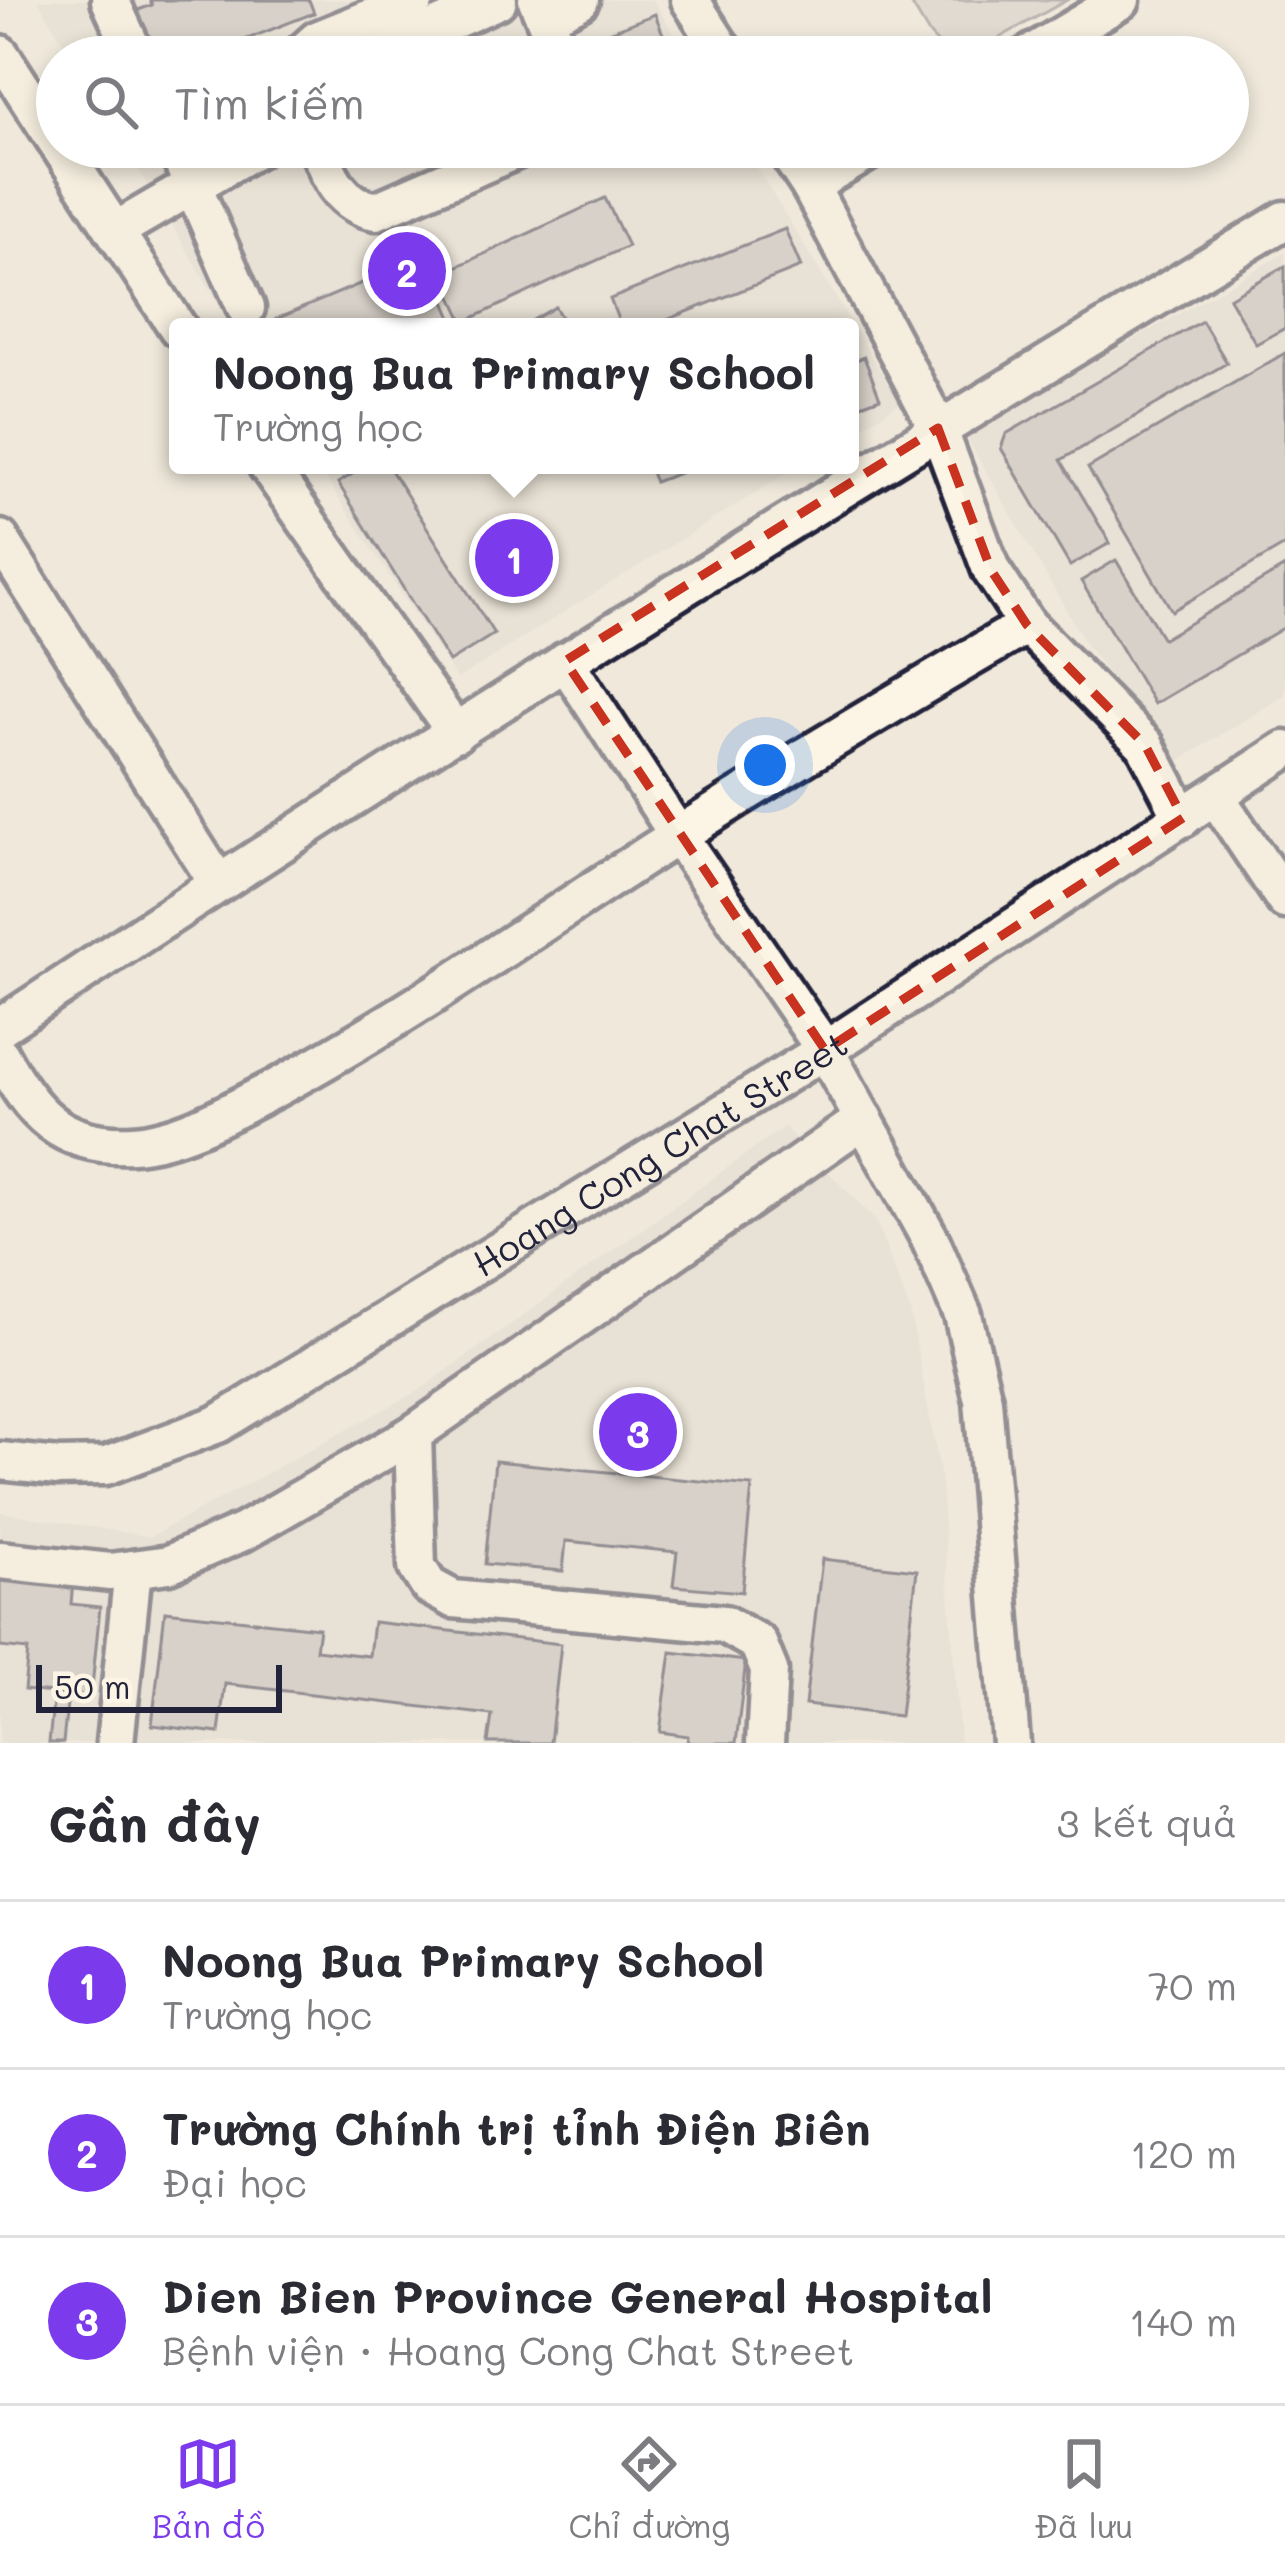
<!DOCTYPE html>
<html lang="vi">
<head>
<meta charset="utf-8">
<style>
	:root { --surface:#fff; --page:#f2f2f3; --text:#2b2b33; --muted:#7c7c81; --line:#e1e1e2; --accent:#7c3aed }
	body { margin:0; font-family:Mali,sans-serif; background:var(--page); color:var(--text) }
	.scale { position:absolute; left:36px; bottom:30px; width:246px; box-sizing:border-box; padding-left:12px; border:6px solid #22223b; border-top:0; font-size:33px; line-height:42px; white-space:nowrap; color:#22223b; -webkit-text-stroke:9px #fcf5e5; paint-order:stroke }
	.you { position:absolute; left:765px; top:765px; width:42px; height:42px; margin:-30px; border:9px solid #fff; border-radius:50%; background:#1a73e8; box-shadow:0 0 0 18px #1a73e833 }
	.badge { display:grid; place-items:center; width:78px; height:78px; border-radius:50%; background:var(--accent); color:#fff; font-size:39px; font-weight:700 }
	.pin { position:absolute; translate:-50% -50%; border:6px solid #fff; box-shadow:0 3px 12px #0006 }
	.popup { position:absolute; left:169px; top:318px; width:690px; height:156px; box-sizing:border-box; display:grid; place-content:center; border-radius:12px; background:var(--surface); filter:drop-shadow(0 3px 9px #0005); font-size:39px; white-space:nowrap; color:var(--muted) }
	.popup b { font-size:45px; color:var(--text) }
	.popup::after { content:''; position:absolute; left:50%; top:100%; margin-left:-24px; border:24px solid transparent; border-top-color:var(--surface) }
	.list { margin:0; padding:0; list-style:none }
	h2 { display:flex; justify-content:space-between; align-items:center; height:156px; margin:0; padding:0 48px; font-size:51px }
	h2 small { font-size:39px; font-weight:400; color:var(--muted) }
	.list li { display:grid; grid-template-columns:78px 1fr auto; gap:36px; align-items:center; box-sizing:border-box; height:168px; padding:0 48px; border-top:3px solid var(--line) }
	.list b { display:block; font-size:45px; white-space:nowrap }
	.list p { margin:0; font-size:39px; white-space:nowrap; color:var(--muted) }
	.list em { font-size:39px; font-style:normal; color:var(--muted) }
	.icon { flex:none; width:66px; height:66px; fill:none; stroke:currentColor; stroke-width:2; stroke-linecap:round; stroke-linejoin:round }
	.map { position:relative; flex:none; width:1285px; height:1743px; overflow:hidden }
	.search { position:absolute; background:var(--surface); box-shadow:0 6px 18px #0003; left:36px; right:36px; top:36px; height:132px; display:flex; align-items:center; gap:30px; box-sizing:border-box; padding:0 42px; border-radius:66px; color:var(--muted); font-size:45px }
	.sheet { height:660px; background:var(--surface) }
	nav { display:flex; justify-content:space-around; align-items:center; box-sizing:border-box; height:168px; border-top:3px solid var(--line); background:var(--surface); font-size:33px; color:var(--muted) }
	nav a { display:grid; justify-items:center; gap:6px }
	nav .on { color:var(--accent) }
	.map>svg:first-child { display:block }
	.built { fill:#e0d9cf }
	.green { fill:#d1cbc3; stroke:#7a767f; stroke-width:3 }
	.building { fill:#bcb7b3; stroke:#22223b; stroke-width:3 }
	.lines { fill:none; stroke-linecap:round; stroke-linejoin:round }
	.minor-casing { stroke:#22223b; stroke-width:45 }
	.minor { stroke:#fcf5e5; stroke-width:36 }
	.marked { fill:none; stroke:#c8321e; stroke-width:9; stroke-dasharray:24 15; stroke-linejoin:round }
	.labels { text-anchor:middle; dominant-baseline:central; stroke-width:12; stroke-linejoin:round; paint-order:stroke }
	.street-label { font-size:36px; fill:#22223b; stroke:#fcf5e5 }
</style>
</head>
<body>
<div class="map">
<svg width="1285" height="1743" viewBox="0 0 1285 1743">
	<rect width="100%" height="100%" fill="#efe8db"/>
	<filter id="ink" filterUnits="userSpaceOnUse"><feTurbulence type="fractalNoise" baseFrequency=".00833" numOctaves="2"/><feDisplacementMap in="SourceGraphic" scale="24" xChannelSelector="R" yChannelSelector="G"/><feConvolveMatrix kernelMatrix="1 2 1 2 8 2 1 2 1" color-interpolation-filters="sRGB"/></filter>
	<g filter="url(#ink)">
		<g class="built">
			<path d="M 38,0 L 653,0 L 688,57 L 72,57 Z"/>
			<path d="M 125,147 L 744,147 L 900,403 L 850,434 L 850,327 L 233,327 Z"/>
			<path d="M 1285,253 L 1285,695 L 1175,763 L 1087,646 L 966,436 Z"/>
			<path d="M 317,465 L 800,465 L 457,679 Z"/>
			<path d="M 784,1127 L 875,1220 L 910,1311 L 940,1473 L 960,1743 L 0,1743 L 0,1512 L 150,1537 L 420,1390 Z"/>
		</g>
		<path class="green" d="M 909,0 L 1067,0 L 965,57 L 951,57 L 930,35 Z"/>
		<g class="building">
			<path d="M 150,0 L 309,0 L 314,13 L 201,57 L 145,57 L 127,14 L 152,5 Z"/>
			<path d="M 655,14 L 672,57 L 610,57 L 601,35 Z"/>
			<path d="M 605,198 L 628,246 L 464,322 L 441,274 Z"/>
			<path d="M 785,229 L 801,267 L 649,327 L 621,327 L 610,299 Z"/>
			<path d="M 426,256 L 454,323 L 444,327 L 279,327 L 276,319 Z"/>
			<path d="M 1285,266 L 1285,328 L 1256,344 L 1229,298 Z"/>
			<path d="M 555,307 L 567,327 L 521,327 Z"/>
			<path d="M 1202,321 L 1227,363 L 1061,460 L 1110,543 L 1070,566 L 1001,448 L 1006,434 Z"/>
			<path d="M 1285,353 L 1285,545 L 1172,611 L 1088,468 Z"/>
			<path d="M 864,357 L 880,398 L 850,409 L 850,362 Z"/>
			<path d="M 367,465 L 399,465 L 391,470 L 494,634 L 449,662 L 338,483 Z"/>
			<path d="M 648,465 L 701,465 L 655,482 Z"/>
			<path d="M 1116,560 L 1163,639 L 1285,567 L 1285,627 L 1154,704 L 1081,581 Z"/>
			<path d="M 495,1461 L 752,1486 L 742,1592 L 673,1586 L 677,1552 L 566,1541 L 563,1571 L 485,1564 Z"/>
			<path d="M 822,1559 L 917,1570 L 900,1716 L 805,1705 Z"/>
			<path d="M 0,1574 L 73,1582 L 71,1604 L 100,1607 L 91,1697 L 24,1690 L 28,1650 L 0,1647 Z"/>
			<path d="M 165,1611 L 319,1628 L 316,1650 L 369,1656 L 373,1622 L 561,1644 L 550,1743 L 488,1743 L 492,1715 L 225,1684 L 219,1733 L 152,1725 Z"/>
			<path d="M 671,1652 L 746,1661 L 736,1743 L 687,1743 L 688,1736 L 660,1732 Z"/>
			<path d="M 54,1693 L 68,1695 L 63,1743 L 49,1743 Z"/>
		</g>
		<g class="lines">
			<defs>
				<g id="minor">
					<path d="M 110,0 L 136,57"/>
					<path d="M 537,0 L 561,57"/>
					<path d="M 690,0 L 727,57"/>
					<path d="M 547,17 L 580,0"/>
					<path d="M 0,54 L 57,142"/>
					<path d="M 298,57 L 317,40 L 415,0"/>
					<path d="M 371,57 L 498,0"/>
					<path d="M 1026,57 L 1121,0"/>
					<path d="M 60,147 L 178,328"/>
					<path d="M 176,147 L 246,308"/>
					<path d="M 318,147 C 329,177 341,205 376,211 L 523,147"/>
					<path d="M 784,147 L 810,186 L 938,428 L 991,570 L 1027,625 L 1145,745 L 1183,818"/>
					<path d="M 810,186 L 876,147"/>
					<path d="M 115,231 L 259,147"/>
					<path d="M 267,465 L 456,733"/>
					<path d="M 0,539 L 218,883"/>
					<path d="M 565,661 L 678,835 L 825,1050 L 930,1239 L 963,1315 L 983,1400 L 1011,1743"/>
					<path d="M 1216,797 L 1285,900"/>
					<path d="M 0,1027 C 422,748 851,480 1285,220"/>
					<path d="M 0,1055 C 32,1113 60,1148 133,1144 C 181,1141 235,1109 276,1088 C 415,1013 544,920 677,836 C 792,763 910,693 1027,625"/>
					<path d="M 413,1434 L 417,1567 L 429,1586 L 453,1599 L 724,1624 L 758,1643 L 769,1670 L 765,1743"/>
					<path id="s1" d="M 0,1461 L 58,1467 L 106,1466 L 218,1424 L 825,1050 L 1285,750"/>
					<path d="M 0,1560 L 110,1572 L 169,1564 L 243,1532 L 413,1434 L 864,1119"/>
					<path d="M 115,1743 L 133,1569"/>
				</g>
			</defs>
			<use href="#minor" class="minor-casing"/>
			<use href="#minor" class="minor"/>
		</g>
	</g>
	<path d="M0 0H1285V1743H0ZM 938,428 L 991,570 L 1027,625 L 1145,745 L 1183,818 L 825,1050 L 565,661 Z" fill="#efe8db" fill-opacity=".55" fill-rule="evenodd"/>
	<path class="marked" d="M 938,428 L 991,570 L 1027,625 L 1145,745 L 1183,818 L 825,1050 L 565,661 Z"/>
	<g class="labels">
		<g class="street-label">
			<text stroke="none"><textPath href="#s1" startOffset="744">Hoang Cong Chat Street</textPath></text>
		</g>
	</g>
</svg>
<div class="scale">50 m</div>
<div class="you"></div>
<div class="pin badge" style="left:514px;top:558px">1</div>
<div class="popup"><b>Noong Bua Primary School</b>Trường học</div>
<div class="pin badge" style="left:407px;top:271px">2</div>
<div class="pin badge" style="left:638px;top:1432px">3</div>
<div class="search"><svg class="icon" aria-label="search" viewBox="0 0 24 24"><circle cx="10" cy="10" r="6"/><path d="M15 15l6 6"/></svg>Tìm kiếm</div>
</div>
<section class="sheet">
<h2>Gần đây<small>3 kết quả</small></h2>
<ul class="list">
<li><span class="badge">1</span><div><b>Noong Bua Primary School</b><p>Trường học</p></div><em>70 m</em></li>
<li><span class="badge">2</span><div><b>Trường Chính trị tỉnh Điện Biên</b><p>Đại học</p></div><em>120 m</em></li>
<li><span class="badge">3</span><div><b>Dien Bien Province General Hospital</b><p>Bệnh viện · Hoang Cong Chat Street</p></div><em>140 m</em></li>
</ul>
</section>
<nav>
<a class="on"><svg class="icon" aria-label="map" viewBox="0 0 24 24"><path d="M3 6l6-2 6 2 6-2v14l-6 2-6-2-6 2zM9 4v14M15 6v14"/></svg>Bản đồ</a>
<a><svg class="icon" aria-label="directions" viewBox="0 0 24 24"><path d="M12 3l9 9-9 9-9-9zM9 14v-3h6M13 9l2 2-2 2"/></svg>Chỉ đường</a>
<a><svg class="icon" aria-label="saved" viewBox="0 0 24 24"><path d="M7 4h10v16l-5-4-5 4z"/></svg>Đã lưu</a>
</nav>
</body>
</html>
